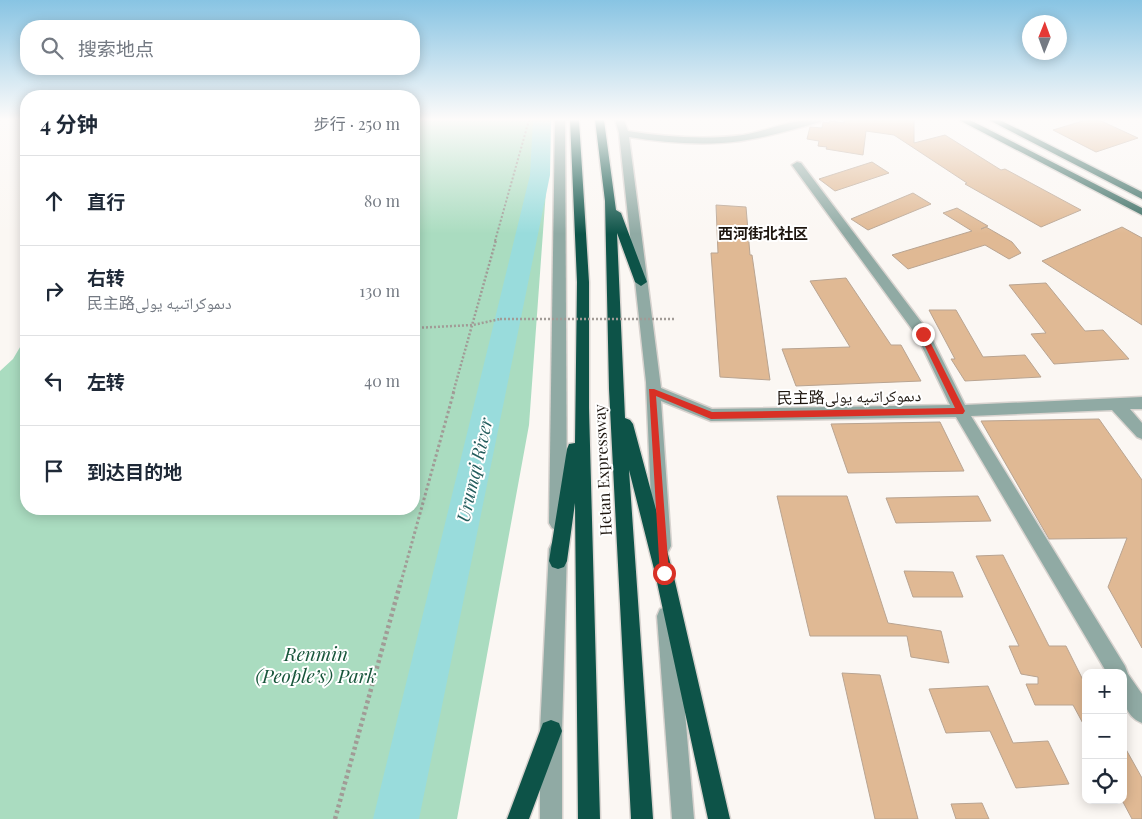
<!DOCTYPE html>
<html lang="zh">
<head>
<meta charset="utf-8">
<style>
	:root { --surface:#fff; --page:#f2f2f3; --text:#1f2937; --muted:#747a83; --line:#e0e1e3 }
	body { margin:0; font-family:"Playfair Display","Noto Naskh Arabic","Noto Sans SC",serif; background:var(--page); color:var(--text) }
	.controls { position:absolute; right:15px; bottom:15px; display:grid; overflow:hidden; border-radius:10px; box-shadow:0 2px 12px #0003 }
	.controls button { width:45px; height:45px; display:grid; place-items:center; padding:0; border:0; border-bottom:1px solid var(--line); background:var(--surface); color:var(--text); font:25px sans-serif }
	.compass { position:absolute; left:1022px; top:15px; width:45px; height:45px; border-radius:50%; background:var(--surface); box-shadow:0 2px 12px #0003; rotate:1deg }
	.stop { position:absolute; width:15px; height:15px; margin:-11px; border:4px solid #d93025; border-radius:50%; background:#fff }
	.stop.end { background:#d93025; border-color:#fff; box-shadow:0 1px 5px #0008 }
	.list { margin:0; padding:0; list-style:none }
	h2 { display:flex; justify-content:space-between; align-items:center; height:65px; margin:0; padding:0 20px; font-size:21px }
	h2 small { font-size:16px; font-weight:400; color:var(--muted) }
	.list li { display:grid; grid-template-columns:32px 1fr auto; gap:15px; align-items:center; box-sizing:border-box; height:90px; padding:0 20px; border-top:1px solid var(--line) }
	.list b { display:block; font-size:19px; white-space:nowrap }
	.list p { margin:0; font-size:16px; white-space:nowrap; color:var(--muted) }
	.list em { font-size:16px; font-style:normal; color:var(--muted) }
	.icon { flex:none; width:28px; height:28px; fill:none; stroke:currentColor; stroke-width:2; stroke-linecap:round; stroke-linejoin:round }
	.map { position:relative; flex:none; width:1142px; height:819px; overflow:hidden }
	.search { position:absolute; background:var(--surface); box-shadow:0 2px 12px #0003; left:20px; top:20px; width:400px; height:55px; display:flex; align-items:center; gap:12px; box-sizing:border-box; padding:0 18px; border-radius:20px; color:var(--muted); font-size:19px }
	.panel { position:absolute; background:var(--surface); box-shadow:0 2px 12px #0003; left:20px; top:90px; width:400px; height:425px; border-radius:20px }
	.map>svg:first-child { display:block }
	.green { fill:#aadcc0 }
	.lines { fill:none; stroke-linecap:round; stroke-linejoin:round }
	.river { fill:#99dcdc; fill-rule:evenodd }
	.building { fill:#e0b994; stroke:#b9a491 }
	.minor-casing { stroke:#d8d3cf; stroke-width:3 }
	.major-casing { stroke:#d8d3cf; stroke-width:3 }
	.highway-casing { stroke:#d8d3cf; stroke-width:3 }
	.path-far3 { stroke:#a19b96; stroke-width:2; stroke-dasharray:2 2; stroke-linecap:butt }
	.path-far2 { stroke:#a19b96; stroke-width:2.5; stroke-dasharray:2 2; stroke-linecap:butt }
	.path-far1 { stroke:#a19b96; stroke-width:3; stroke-dasharray:2.5 2.5; stroke-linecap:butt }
	.path { stroke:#a19b96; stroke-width:4.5; stroke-dasharray:3 3; stroke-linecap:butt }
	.minor { fill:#90aaa4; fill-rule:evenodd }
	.major { fill:#376a60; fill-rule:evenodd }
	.highway { fill:#0d5348; fill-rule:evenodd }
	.path-bridge { stroke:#a19b96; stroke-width:2.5; stroke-dasharray:2 2; stroke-linecap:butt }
	.route { fill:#d93025 }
	.labels { text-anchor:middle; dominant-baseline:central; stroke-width:4; stroke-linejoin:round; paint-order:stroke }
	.far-neighbourhood-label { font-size:15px; font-weight:bold; fill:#1e160f; stroke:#fff }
	.street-label { font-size:16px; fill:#1e160f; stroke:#fff }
	.water-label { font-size:18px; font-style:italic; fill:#235c5c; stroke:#fff }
	.near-park-label { font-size:19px; font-style:italic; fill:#17553a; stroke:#fff }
</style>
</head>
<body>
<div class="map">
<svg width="1142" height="819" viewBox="0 0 1142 819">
	<rect width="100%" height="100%" fill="#fbf7f3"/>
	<path class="green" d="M 414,120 L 547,120 L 548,163 L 529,425 L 457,819 L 0,819 L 0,371 L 13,359 L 26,337 L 26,509 L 414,509 Z"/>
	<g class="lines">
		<path class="river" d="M 533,120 L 551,120 L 550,175 L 419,819 L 373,819 L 530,175 Z"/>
	</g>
	<g class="building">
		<path d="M 844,120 L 914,120 L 914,143 L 945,135 L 1001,170 L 1005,169 L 1081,210 L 1041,227 L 965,184 L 967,183 L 894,135 L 866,131 L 863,155 L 826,149 L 827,147 L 818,146 L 819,141 L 807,139 L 810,127 L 822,128 L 823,122 L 829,123 L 830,121 L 844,123 Z"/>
		<path d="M 1086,120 L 1099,120 L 1138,138 L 1096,152 L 1053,130 Z"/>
		<path d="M 872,162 L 889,173 L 835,191 L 819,179 Z"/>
		<path d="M 913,193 L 931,204 L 868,230 L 851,219 Z"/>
		<path d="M 716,205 L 746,207 L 750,255 L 752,255 L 770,380 L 720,377 L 711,253 L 718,253 Z"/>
		<path d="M 957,208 L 988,226 L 981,229 L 986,227 L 1012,242 L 1021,253 L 1009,259 L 985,245 L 908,269 L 892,255 L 972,231 L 943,213 Z"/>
		<path d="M 1122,227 L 1142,238 L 1142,325 L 1042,261 Z"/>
		<path d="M 846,278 L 891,345 L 901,345 L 921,381 L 796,386 L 782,349 L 850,347 L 810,281 Z"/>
		<path d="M 1046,283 L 1085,331 L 1103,330 L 1129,359 L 1054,364 L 1031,334 L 1046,333 L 1009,285 Z"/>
		<path d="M 929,310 L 956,310 L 983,357 L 1025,355 L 1041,377 L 965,381 L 951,359 L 955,359 Z"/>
		<path d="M 1099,419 L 1142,480 L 1142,648 L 1108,587 L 1127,538 L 1049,539 L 981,421 Z"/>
		<path d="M 940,422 L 964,471 L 848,473 L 831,424 Z"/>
		<path d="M 777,496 L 847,496 L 888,623 L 941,631 L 949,663 L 911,657 L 907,636 L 810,636 Z"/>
		<path d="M 978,496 L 991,521 L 896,523 L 886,498 Z"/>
		<path d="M 1003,555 L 1049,646 L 1066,646 L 1086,686 L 1086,729 L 1073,705 L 1035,705 L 1026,684 L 1038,684 L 1038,677 L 1021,674 L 1009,646 L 1019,646 L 976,556 Z"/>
		<path d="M 904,571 L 953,572 L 963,597 L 913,597 Z"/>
		<path d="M 842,673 L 880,675 L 918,819 L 875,819 Z"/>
		<path d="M 988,686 L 1013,743 L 1048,741 L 1069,784 L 1016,788 L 990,731 L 946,733 L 929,689 Z"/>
		<path d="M 1123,744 L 1142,778 L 1142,819 L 1132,819 L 1123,802 Z"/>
		<path d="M 982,803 L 989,819 L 956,819 L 951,804 Z"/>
	</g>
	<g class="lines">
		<defs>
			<g id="minor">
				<path d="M 555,120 L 565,120 L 567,523 L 564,528 L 558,531 L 552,528 L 549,523 Z"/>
				<path d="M 615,120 L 624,120 L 628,131 C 666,137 705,140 743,135 C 768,131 796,117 822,120 L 820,122 C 794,129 768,137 741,141 C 704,146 666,143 629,137 L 661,388 L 712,409 L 950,405 L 917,336 L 792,165 L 797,162 L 801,163 L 928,331 L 965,405 L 1142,397 L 1142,409 L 1130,409 L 1142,423 L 1142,439 L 1137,437 L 1112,410 L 971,416 L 1125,666 L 1128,674 L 1142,694 L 1142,723 C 1121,715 1123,692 1123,673 L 1107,673 L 956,417 L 711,421 L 661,401 L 671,546 L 668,552 L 662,554 L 656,552 L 653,546 L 646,382 L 619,133 Z"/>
				<path d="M 558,541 L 564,543 L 567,549 L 562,731 L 562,819 L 540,819 L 540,731 L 549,549 L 552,543 Z"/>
				<path d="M 667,607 L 674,609 L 677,616 L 694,819 L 672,819 L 657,616 L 660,609 Z"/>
			</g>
			<g id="major">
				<path d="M 959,120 L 970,120 L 1142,208 L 1142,215 Z"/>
				<path d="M 989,120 L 1000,120 L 1142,192 L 1142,199 Z"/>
			</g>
			<g id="highway">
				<path d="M 570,120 L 579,120 L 589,282 L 589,408 L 600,819 L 578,819 L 575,503 L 567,561 L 564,567 L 558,569 L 552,567 L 549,561 L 567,449 L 569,444 L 575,443 L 577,282 Z"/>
				<path d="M 595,120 L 604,120 L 616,210 L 621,213 L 647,282 L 641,286 L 635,282 L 617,233 L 625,418 L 630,420 L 633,424 L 673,573 L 730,819 L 708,819 L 655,573 L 629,470 L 653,819 L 631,819 L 609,389 L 605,201 Z"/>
				<path d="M 551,720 L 559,723 L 562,731 L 529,819 L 507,819 L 543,723 Z"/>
			</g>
		</defs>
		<use href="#minor" class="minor-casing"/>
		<use href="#major" class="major-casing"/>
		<use href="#highway" class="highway-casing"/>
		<path class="path-far3" d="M 495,241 L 529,120"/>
		<g class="path-far2">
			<path d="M 414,328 L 473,325 L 500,319"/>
			<path d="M 453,393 L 496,240"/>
		</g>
		<path class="path-far1" d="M 401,582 L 454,391"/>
		<path class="path" d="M 335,819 L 401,581"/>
		<use href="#minor" class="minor"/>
		<use href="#major" class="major"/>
		<use href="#highway" class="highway"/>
		<path class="path-bridge" d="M 500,319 L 675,319"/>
	</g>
	<linearGradient id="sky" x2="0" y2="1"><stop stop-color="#88c4e3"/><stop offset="0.51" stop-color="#fdfbfa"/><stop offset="1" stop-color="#fdfbfa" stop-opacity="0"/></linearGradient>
	<rect width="1142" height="234" fill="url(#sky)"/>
	<path class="route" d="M 920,332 L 926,334 L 965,411 L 963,414 L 711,419 L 656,396 L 669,573 L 664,578 L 660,576 L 649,389 L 654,389 L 712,412 L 955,408 L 919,334 Z"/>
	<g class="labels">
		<g class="far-neighbourhood-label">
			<text x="763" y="233">西河街北社区</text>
		</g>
		<g class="street-label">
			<text transform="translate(849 396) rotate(-1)">民主路دىموكراتىيە يولى</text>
			<text transform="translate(602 470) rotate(-93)">Hetan Expressway</text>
		</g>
		<g class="water-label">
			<text transform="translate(474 470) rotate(-77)">Urumqi River</text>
		</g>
		<g class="near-park-label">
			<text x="316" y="653">Renmin<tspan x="316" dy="22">(People’s) Park</tspan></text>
		</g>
	</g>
</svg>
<div class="controls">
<button>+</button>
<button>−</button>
<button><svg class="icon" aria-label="locate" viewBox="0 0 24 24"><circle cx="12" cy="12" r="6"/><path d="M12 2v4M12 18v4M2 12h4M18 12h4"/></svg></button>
</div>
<svg class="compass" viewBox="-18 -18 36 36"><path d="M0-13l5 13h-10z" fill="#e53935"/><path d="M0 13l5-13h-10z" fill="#747a83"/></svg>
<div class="stop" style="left:664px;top:573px"></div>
<div class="stop end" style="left:923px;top:334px"></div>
<div class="search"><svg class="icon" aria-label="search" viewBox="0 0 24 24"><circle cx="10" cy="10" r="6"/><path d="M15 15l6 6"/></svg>搜索地点</div>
<section class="panel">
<h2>4 分钟<small>步行 · 250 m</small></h2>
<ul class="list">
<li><svg class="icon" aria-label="ahead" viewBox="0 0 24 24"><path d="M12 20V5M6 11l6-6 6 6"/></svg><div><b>直行</b></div><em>80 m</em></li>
<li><svg class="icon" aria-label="right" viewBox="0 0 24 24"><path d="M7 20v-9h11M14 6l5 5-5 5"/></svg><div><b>右转</b><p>民主路دىموكراتىيە يولى</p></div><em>130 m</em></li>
<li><svg class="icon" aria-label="left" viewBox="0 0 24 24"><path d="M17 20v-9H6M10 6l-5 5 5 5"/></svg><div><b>左转</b></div><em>40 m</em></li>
<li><svg class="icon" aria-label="arrive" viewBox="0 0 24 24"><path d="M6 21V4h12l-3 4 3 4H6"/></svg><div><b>到达目的地</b></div></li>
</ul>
</section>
</div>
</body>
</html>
